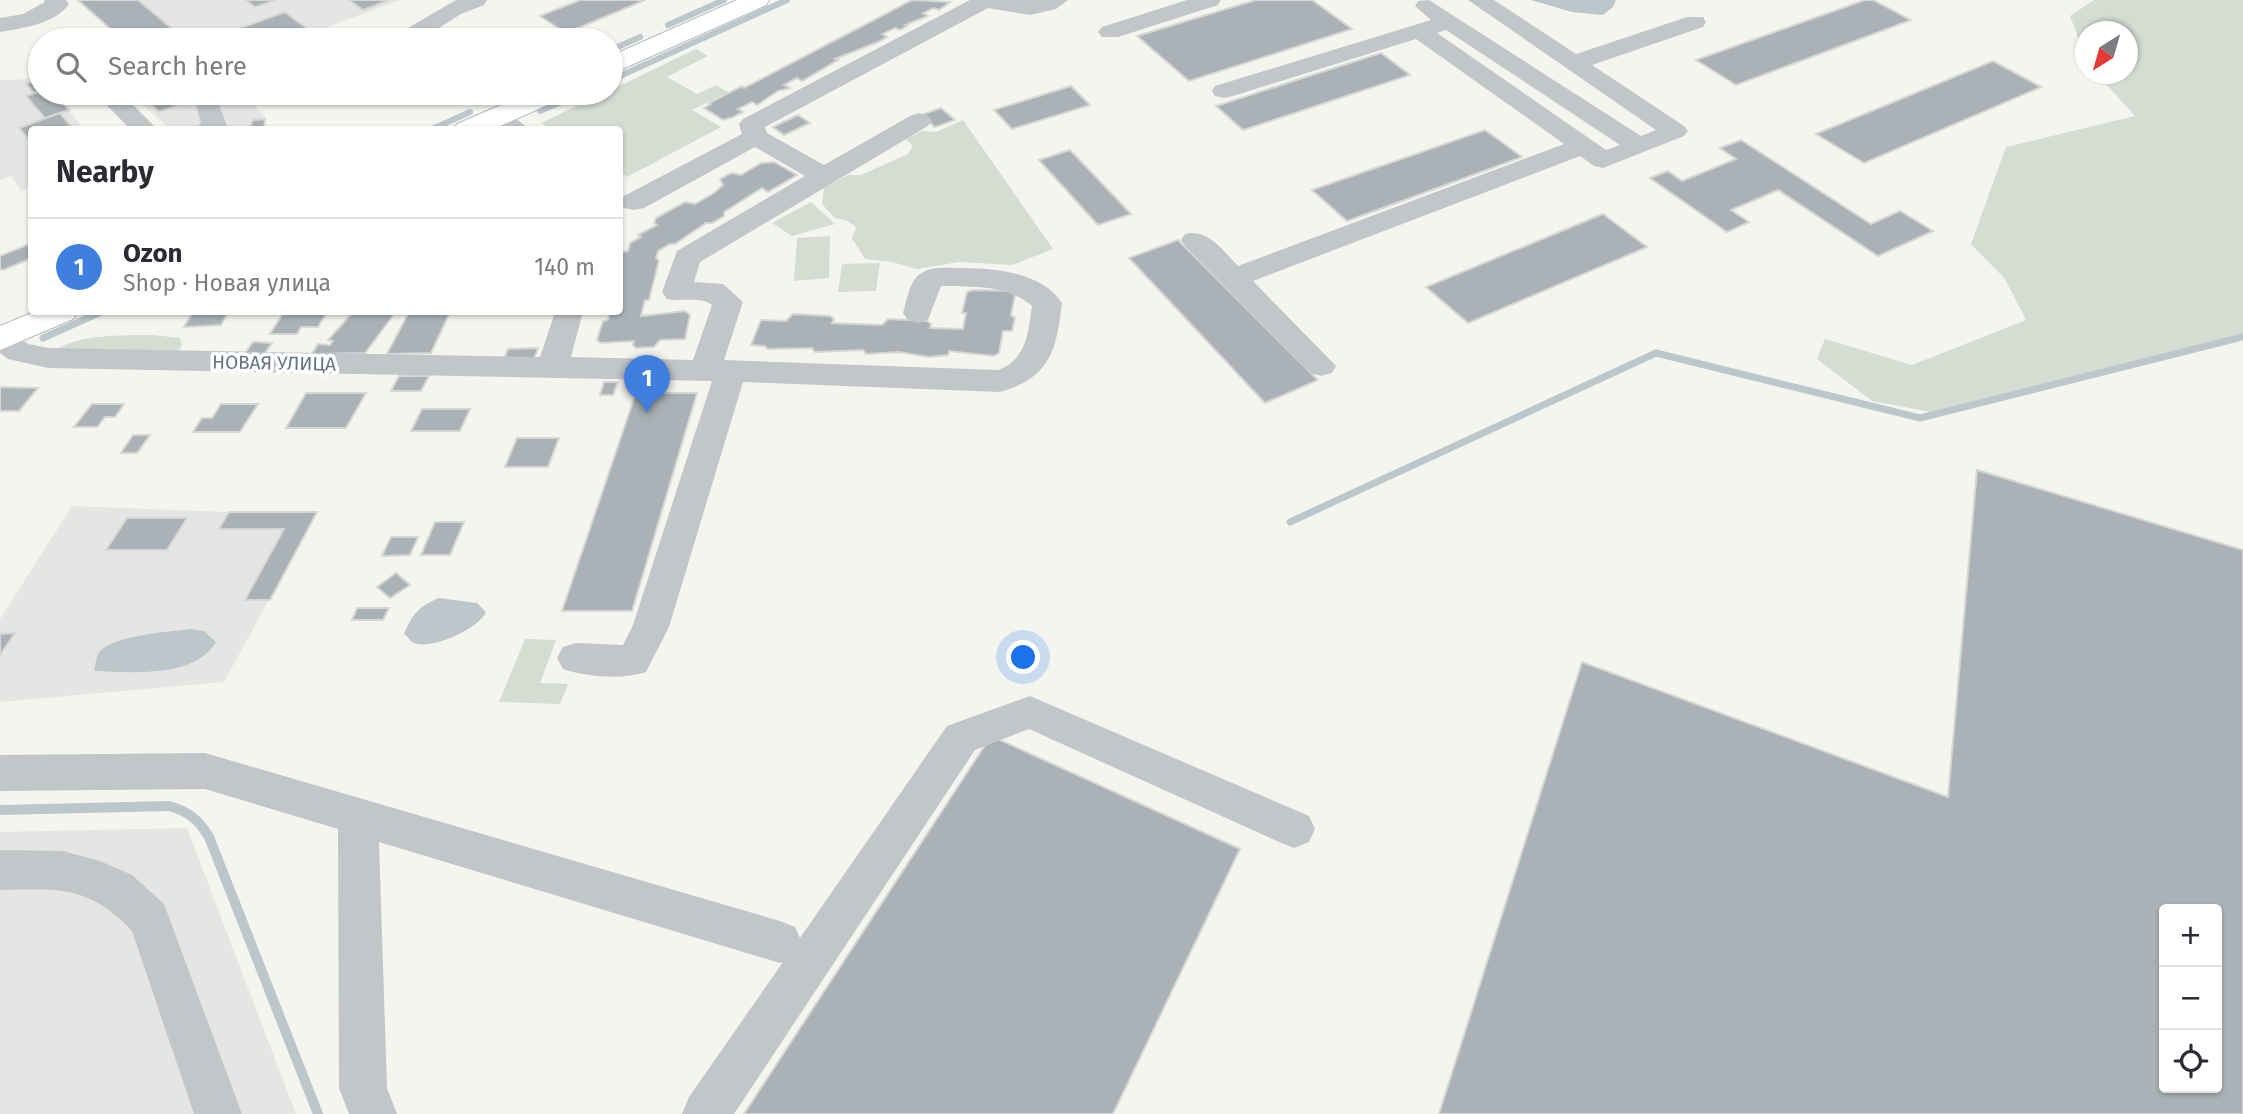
<!DOCTYPE html>
<html lang="en">
<head>
<meta charset="utf-8">
<style>
	:root { --surface:#fff; --page:#f7f7f7; --text:#2b2b33; --muted:#7c7c81; --line:#e1e1e2; --accent:#db2777 }
	body { margin:0; font-family:"Fira Sans",sans-serif; background:var(--page); color:var(--text) }
	.controls { position:absolute; right:21px; bottom:21px; display:grid; overflow:hidden; border-radius:7px; box-shadow:0 2px 5px #0004 }
	.controls button { width:63px; height:63px; display:grid; place-items:center; padding:0; border:0; border-bottom:2px solid var(--line); background:var(--surface); color:var(--text); font:35px sans-serif }
	.compass { position:absolute; left:2075px; top:21px; width:63px; height:63px; border-radius:50%; background:var(--surface); box-shadow:0 2px 5px #0004; rotate:217deg }
	.you { position:absolute; left:1024px; top:658px; width:24px; height:24px; margin:-18px; border:5px solid #fff; border-radius:50%; background:#1a73e8; box-shadow:0 0 0 10px #1a73e833 }
	.badge { display:grid; place-items:center; width:46px; height:46px; border-radius:50%; background:var(--accent); color:#fff; font-size:23px; font-weight:700 }
	.pin { position:absolute; translate:-50% -58px; filter:drop-shadow(0 2px 4px #0008) }
	.pin::after { content:''; position:absolute; top:37px; width:24px; height:21px; background:inherit; clip-path:polygon(0 0,100% 0,50% 100%) }
	.list { margin:0; padding:0; list-style:none }
	h2 { display:flex; justify-content:space-between; align-items:center; height:91px; margin:0; padding:0 28px; font-size:30px }
	h2 small { font-size:23px; font-weight:400; color:var(--muted) }
	.list li { display:grid; grid-template-columns:46px 1fr auto; gap:21px; align-items:center; box-sizing:border-box; height:98px; padding:0 28px; border-top:2px solid var(--line) }
	.list b { display:block; font-size:26px; white-space:nowrap }
	.list p { margin:0; font-size:23px; white-space:nowrap; color:var(--muted) }
	.list em { font-size:23px; font-style:normal; color:var(--muted) }
	.icon { flex:none; width:38px; height:38px; fill:none; stroke:currentColor; stroke-width:2; stroke-linecap:round; stroke-linejoin:round }
	.map { position:relative; flex:none; width:2243px; height:1114px; overflow:hidden }
	.search { position:absolute; background:var(--surface); box-shadow:0 2px 5px #0004; left:28px; top:28px; width:595px; height:77px; display:flex; align-items:center; gap:18px; box-sizing:border-box; padding:0 24px; border-radius:38px; color:var(--muted); font-size:26px }
	.panel { position:absolute; background:var(--surface); box-shadow:0 2px 5px #0004; left:28px; top:126px; width:595px; height:189px; border-radius:7px }
	.map>svg:first-child { display:block }
	.built { fill:#e5e6e4 }
	.green { fill:#d5dcd1 }
	.water { fill:#bbc7cb }
	.lines { fill:none; stroke-linecap:round; stroke-linejoin:round }
	.stream-far2 { stroke:#bbc7cb; stroke-width:6 }
	.stream-far1 { stroke:#bbc7cb; stroke-width:7 }
	.stream { stroke:#bbc7cb; stroke-width:10 }
	.building { fill:#aab2b7; stroke:#d6d6d3; stroke-width:2; fill-rule:evenodd }
	.major-casing { stroke:#b5b9bd; stroke-width:2 }
	.minor { fill:#c2c6c9; fill-rule:evenodd }
	.major { fill:#fff; fill-rule:evenodd }
	.labels { text-anchor:middle; dominant-baseline:central; stroke-width:7; stroke-linejoin:round; paint-order:stroke }
	.street-label { font-size:19px; fill:#637482; stroke:#fff }
</style>
</head>
<body>
<div class="map">
<svg width="2243" height="1114" viewBox="0 0 2243 1114">
	<rect width="100%" height="100%" fill="#f5f5f0"/>
	<g class="built">
		<path d="M 78,0 L 400,0 L 325,28 L 337,40 L 123,40 Z"/>
		<path d="M 39,79 L 40,93 L 54,93 L 84,129 L 32,130 L 31,187 L 21,191 L 12,176 L 0,180 L 0,80 Z"/>
		<path d="M 130,93 L 254,93 L 245,97 L 265,116 L 264,129 L 170,129 Z"/>
		<path d="M 72,506 L 229,512 L 317,512 L 224,682 L 0,702 L 0,619 Z"/>
		<path d="M 187,828 L 296,1114 L 0,1114 L 0,832 Z"/>
	</g>
	<g class="green">
		<path d="M 2094,0 L 2243,0 L 2243,335 L 1931,412 L 1872,401 L 1817,359 L 1825,339 L 1912,365 L 2026,320 L 2005,279 L 1971,244 L 2006,147 L 2135,116 L 2097,74 L 2128,74 L 2128,32 L 2086,32 L 2085,55 L 2070,16 Z"/>
		<path d="M 696,49 L 708,56 L 667,77 L 697,94 L 716,85 L 728,92 L 692,110 L 721,127 L 627,177 L 620,172 L 620,130 L 551,129 L 541,123 L 604,93 L 611,93 L 611,90 Z"/>
		<path d="M 963,120 L 1053,249 L 1012,265 L 959,262 L 917,269 L 892,262 L 865,259 L 852,238 L 856,227 L 846,220 L 835,218 L 822,204 L 824,188 L 848,175 L 861,175 L 908,154 L 913,146 L 906,139 L 922,131 L 936,132 Z"/>
		<path d="M 811,202 L 835,224 L 792,236 L 772,223 Z"/>
		<path d="M 830,236 L 829,278 L 794,281 L 797,238 Z"/>
		<path d="M 880,263 L 876,291 L 838,292 L 842,264 Z"/>
		<path d="M 153,335 L 180,338 L 182,345 L 176,354 L 57,349 C 86,333 120,336 153,335 Z"/>
		<path d="M 525,639 L 556,640 L 540,683 L 568,684 L 560,704 L 499,702 Z"/>
	</g>
	<g class="water">
		<path d="M 1531,0 L 1616,0 L 1613,7 L 1603,15 L 1572,12 Z"/>
		<path d="M 439,598 L 477,603 L 486,612 C 479,629 428,652 412,642 C 412,642 405,634 404,634 C 412,615 419,606 439,598 Z"/>
		<path d="M 191,629 L 204,631 L 216,642 C 194,679 131,672 94,671 C 95,666 96,659 98,654 C 109,635 170,632 191,629 Z"/>
	</g>
	<g class="lines">
		<g class="stream-far2">
			<path d="M 668,25 L 724,0"/>
			<path d="M 611,50 L 640,37"/>
			<path d="M 611,80 L 787,0"/>
			<path d="M 496,101 L 514,93"/>
			<path d="M 540,111 L 568,99"/>
			<path d="M 430,130 L 470,112"/>
		</g>
		<g class="stream-far1">
			<path d="M 43,338 L 101,312"/>
			<path d="M 1290,522 L 1656,353 L 1920,418 L 2243,337"/>
		</g>
		<path class="stream" d="M 0,810 L 169,806 C 188,811 199,820 209,837 L 318,1114"/>
	</g>
	<g class="building">
		<path d="M 78,0 L 138,0 L 177,33 L 157,40 L 123,40 Z"/>
		<path d="M 246,0 L 276,0 L 255,7 Z"/>
		<path d="M 349,0 L 389,0 L 363,10 Z"/>
		<path d="M 580,0 L 645,0 L 566,33 L 540,16 Z"/>
		<path d="M 912,0 L 950,2 L 939,10 L 934,8 L 923,13 L 928,16 L 905,25 L 907,26 L 900,30 L 895,28 L 882,34 L 887,37 L 878,42 L 835,59 L 838,60 L 802,81 L 797,78 L 784,85 L 790,88 L 778,91 L 757,105 L 752,102 L 738,109 L 743,112 L 733,117 L 723,120 L 704,108 L 711,104 L 709,103 L 742,86 L 744,88 Z"/>
		<path d="M 1256,0 L 1312,0 L 1352,29 L 1189,81 L 1137,36 Z"/>
		<path d="M 1865,0 L 1873,0 L 1911,20 L 1736,85 L 1696,60 Z"/>
		<path d="M 285,12 L 322,40 L 208,40 Z"/>
		<path d="M 1381,53 L 1410,75 L 1243,130 L 1216,106 Z"/>
		<path d="M 1993,61 L 2041,87 L 1864,163 L 1816,134 Z"/>
		<path d="M 39,79 L 40,91 L 34,93 L 26,84 Z"/>
		<path d="M 1071,86 L 1090,105 L 1012,129 L 994,110 Z"/>
		<path d="M 40,91 L 54,93 L 69,110 L 45,118 L 26,96 Z"/>
		<path d="M 139,93 L 208,93 L 159,112 Z"/>
		<path d="M 941,108 L 955,120 L 935,127 L 921,115 Z"/>
		<path d="M 60,113 L 74,130 L 32,130 L 32,143 L 19,128 Z"/>
		<path d="M 798,115 L 810,123 L 784,135 L 773,127 Z"/>
		<path d="M 265,119 L 264,130 L 249,130 L 253,120 Z"/>
		<path d="M 1485,130 L 1522,157 L 1347,221 L 1312,190 Z"/>
		<path d="M 1741,140 L 1871,224 L 1900,211 L 1933,231 L 1878,256 L 1778,190 L 1731,210 L 1749,222 L 1727,232 L 1650,178 L 1668,171 L 1682,181 L 1736,159 L 1720,148 Z"/>
		<path d="M 1070,150 L 1131,214 L 1098,225 L 1039,160 Z"/>
		<path d="M 774,162 L 797,175 L 768,192 L 762,188 L 724,212 L 724,216 L 712,223 L 706,223 L 675,244 L 670,244 L 658,251 L 656,258 L 659,260 L 649,300 L 645,300 L 641,316 L 685,311 L 690,315 L 685,339 L 660,340 L 654,347 L 636,348 L 633,345 L 634,341 L 601,343 L 597,340 L 603,321 L 608,320 L 610,312 L 620,312 L 620,261 L 622,252 L 628,251 L 630,243 L 641,237 L 638,235 L 657,225 L 654,223 L 656,218 L 685,202 L 695,204 L 714,193 L 723,185 L 720,179 L 731,173 L 741,175 L 761,163 Z"/>
		<path d="M 1603,214 L 1647,247 L 1468,323 L 1426,287 Z"/>
		<path d="M 1178,240 L 1318,380 L 1265,403 L 1129,258 Z"/>
		<path d="M 32,243 L 32,258 L 3,270 L 0,269 L 0,256 Z"/>
		<path d="M 973,290 L 1011,291 L 1015,295 L 1011,315 L 1015,318 L 1012,331 L 1003,331 L 999,353 L 994,356 L 949,351 L 948,355 L 929,357 L 899,352 L 866,354 L 863,350 L 815,352 L 812,348 L 768,349 L 765,346 L 751,345 L 761,320 L 786,321 L 793,314 L 830,316 L 834,319 L 832,323 L 882,325 L 888,319 L 927,321 L 931,324 L 930,328 L 963,329 L 966,313 L 962,313 L 967,292 Z"/>
		<path d="M 193,312 L 228,312 L 221,325 L 184,327 Z"/>
		<path d="M 284,312 L 327,312 L 318,327 L 301,327 L 297,334 L 270,334 Z"/>
		<path d="M 353,312 L 395,313 L 365,353 L 312,354 L 318,344 L 330,345 L 333,341 L 328,340 Z"/>
		<path d="M 409,312 L 450,312 L 431,353 L 387,354 Z"/>
		<path d="M 253,342 L 272,343 L 264,354 L 245,353 Z"/>
		<path d="M 538,348 L 534,359 L 504,359 L 508,349 Z"/>
		<path d="M 399,376 L 429,376 L 421,391 L 391,391 Z"/>
		<path d="M 604,382 L 618,382 L 613,395 L 600,395 Z"/>
		<path d="M 0,387 L 38,388 L 19,411 L 0,411 Z"/>
		<path d="M 306,393 L 366,393 L 346,428 L 286,428 Z"/>
		<path d="M 636,393 L 697,393 L 632,611 L 562,611 Z"/>
		<path d="M 92,404 L 124,404 L 115,417 L 105,417 L 97,427 L 74,427 Z"/>
		<path d="M 221,404 L 258,404 L 240,432 L 193,432 L 202,418 L 212,418 Z"/>
		<path d="M 422,409 L 470,409 L 460,431 L 411,431 Z"/>
		<path d="M 133,435 L 150,435 L 137,453 L 121,453 Z"/>
		<path d="M 517,438 L 559,438 L 548,467 L 505,467 Z"/>
		<path d="M 1977,470 L 2243,550 L 2243,1114 L 1439,1114 L 1582,662 L 1948,797 ZM 2164,909 L 2217,909 L 2217,1088 L 2164,1088 Z"/>
		<path d="M 229,512 L 317,512 L 270,600 L 245,600 L 284,529 L 219,529 Z"/>
		<path d="M 127,518 L 187,518 L 167,550 L 106,550 Z"/>
		<path d="M 435,522 L 464,522 L 450,555 L 421,555 Z"/>
		<path d="M 391,537 L 418,537 L 410,555 L 382,556 Z"/>
		<path d="M 396,573 L 410,585 L 390,598 L 377,587 Z"/>
		<path d="M 357,608 L 389,608 L 383,620 L 352,620 Z"/>
		<path d="M 15,633 L 0,655 L 0,634 Z"/>
		<path d="M 991,736 L 1240,849 L 1113,1114 L 744,1114 Z"/>
	</g>
	<g class="lines">
		<defs>
			<g id="major">
				<path d="M 737,0 L 769,0 L 766,5 L 611,74 L 611,56 Z"/>
				<path d="M 529,93 L 564,93 L 561,99 L 491,130 L 453,130 L 457,124 Z"/>
				<path d="M 34,312 L 78,312 L 73,319 L 0,350 L 0,326 Z"/>
			</g>
		</defs>
		<use href="#major" class="major-casing"/>
		<g class="minor">
			<path d="M 44,0 L 66,0 L 69,4 C 55,24 23,28 0,32 L 0,18 L 23,14 L 45,2 Z"/>
			<path d="M 456,0 L 487,0 L 484,5 L 461,14 L 420,40 L 392,40 L 396,35 Z"/>
			<path d="M 970,0 L 1068,0 L 1056,9 L 1030,15 L 988,8 L 765,127 L 767,133 L 824,165 L 910,116 L 919,113 L 928,116 L 932,121 L 928,126 L 700,262 L 694,282 L 723,284 L 743,302 L 724,360 L 998,370 C 1027,359 1028,333 1032,306 C 1006,284 973,287 941,286 L 928,320 L 918,323 L 908,320 L 903,313 C 907,301 909,281 920,274 C 931,266 945,268 957,268 C 992,268 1041,271 1062,303 C 1056,351 1051,377 1000,392 L 743,382 L 669,627 L 646,672 C 622,680 587,677 563,669 L 557,658 L 563,647 L 576,643 L 623,645 L 633,625 L 712,381 L 48,368 L 8,359 L 0,353 L 0,329 L 11,332 L 28,344 L 48,348 L 540,357 L 555,312 L 583,312 L 571,357 L 693,360 L 712,305 C 701,296 681,302 667,299 L 662,292 L 677,251 L 805,176 L 755,147 L 644,208 L 634,210 L 624,208 L 621,202 L 624,196 L 742,134 L 739,124 L 743,119 Z"/>
			<path d="M 1187,0 L 1221,0 L 1218,5 L 1118,37 L 1102,37 L 1098,32 L 1102,27 Z"/>
			<path d="M 1429,0 L 1641,136 L 1656,130 L 1468,0 L 1494,0 L 1576,54 L 1687,17 L 1703,17 L 1706,22 L 1703,27 L 1592,65 L 1684,126 L 1688,131 L 1684,136 L 1603,168 L 1594,166 L 1580,156 L 1253,281 L 1336,366 L 1332,373 L 1321,376 L 1310,373 L 1185,246 L 1181,240 L 1185,234 C 1208,228 1223,251 1238,266 L 1564,144 L 1416,39 L 1233,96 L 1224,98 L 1215,96 L 1212,91 L 1215,86 L 1431,20 L 1415,6 L 1418,1 ZM 1446,30 L 1620,145 L 1606,150 L 1437,33 Z"/>
			<path d="M 95,93 L 121,93 L 158,130 L 131,130 Z"/>
			<path d="M 308,93 L 335,93 C 329,103 320,104 309,101 L 306,96 Z"/>
			<path d="M 207,94 L 216,96 L 227,126 L 224,130 L 194,130 L 201,123 L 195,101 L 198,96 Z"/>
			<path d="M 498,108 L 507,111 L 530,130 L 501,130 L 485,116 L 489,111 Z"/>
			<path d="M 1030,696 L 1309,816 L 1315,829 L 1309,842 L 1294,848 L 1279,842 L 1029,729 L 975,750 L 734,1114 L 682,1114 L 689,1097 L 783,962 L 780,963 L 379,842 L 387,1088 L 397,1114 L 349,1114 L 339,1088 L 338,829 L 205,789 L 0,791 L 0,755 L 205,753 L 780,921 L 795,927 L 800,938 L 947,726 Z"/>
			<path d="M 0,850 L 63,851 L 100,861 L 132,875 L 164,904 L 242,1114 L 194,1114 L 132,931 C 91,886 58,888 0,890 Z"/>
		</g>
		<use href="#major" class="major"/>
	</g>
	<g class="labels">
		<g class="street-label">
			<text transform="translate(274 363) rotate(1)">НОВАЯ УЛИЦА</text>
		</g>
	</g>
</svg>
<div class="controls">
<button>+</button>
<button>−</button>
<button><svg class="icon" aria-label="locate" viewBox="0 0 24 24"><circle cx="12" cy="12" r="6"/><path d="M12 2v4M12 18v4M2 12h4M18 12h4"/></svg></button>
</div>
<svg class="compass" viewBox="-18 -18 36 36"><path d="M0-13l5 13h-10z" fill="#e53935"/><path d="M0 13l5-13h-10z" fill="#7c7c81"/></svg>
<div class="you"></div>
<div class="pin badge" style="left:647px;top:413px;background:#3f7fe0">1</div>
<div class="search"><svg class="icon" aria-label="search" viewBox="0 0 24 24"><circle cx="10" cy="10" r="6"/><path d="M15 15l6 6"/></svg>Search here</div>
<section class="panel">
<h2>Nearby<small></small></h2>
<ul class="list">
<li><span class="badge" style="background:#3f7fe0">1</span><div><b>Ozon</b><p>Shop · Новая улица</p></div><em>140 m</em></li>
</ul>
</section>
</div>
</body>
</html>
